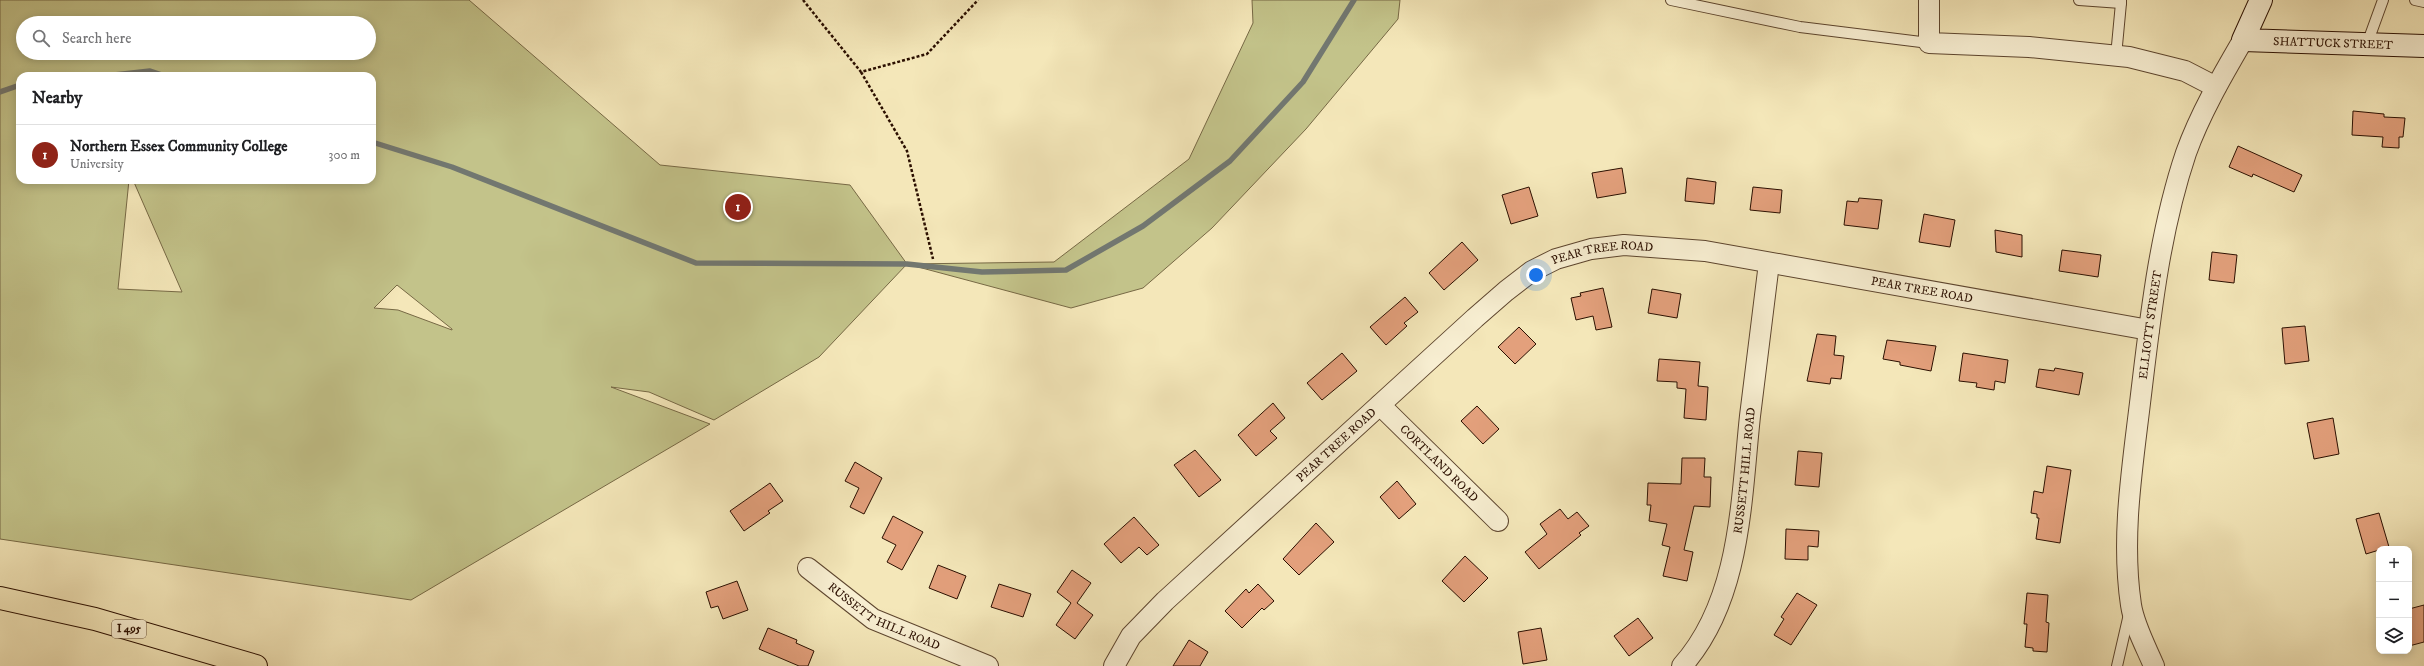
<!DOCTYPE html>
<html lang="en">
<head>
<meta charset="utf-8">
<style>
	:root { --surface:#fff; --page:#f6f6f6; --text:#202124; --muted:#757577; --line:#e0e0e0; --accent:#8f2418 }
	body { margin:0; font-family:"IM FELL DW Pica",serif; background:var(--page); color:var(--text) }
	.controls { position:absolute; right:12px; bottom:12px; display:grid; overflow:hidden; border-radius:8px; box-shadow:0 2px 10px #0003 }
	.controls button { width:36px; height:36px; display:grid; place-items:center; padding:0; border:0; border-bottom:1px solid var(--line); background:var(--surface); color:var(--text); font:20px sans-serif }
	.you { position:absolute; left:1536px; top:275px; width:14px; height:14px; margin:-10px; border:3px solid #fff; border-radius:50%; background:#1a73e8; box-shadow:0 0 0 6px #1a73e833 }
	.badge { display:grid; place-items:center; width:26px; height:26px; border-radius:50%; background:var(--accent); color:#fff; font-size:13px; font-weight:700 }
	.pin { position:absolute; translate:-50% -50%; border:2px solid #fff; box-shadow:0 1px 4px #0006 }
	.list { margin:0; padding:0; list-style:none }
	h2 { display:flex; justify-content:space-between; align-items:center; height:52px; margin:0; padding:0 16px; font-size:17px }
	h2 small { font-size:13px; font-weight:400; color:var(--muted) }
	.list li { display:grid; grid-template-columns:26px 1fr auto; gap:12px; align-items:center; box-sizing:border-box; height:60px; padding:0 16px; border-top:1px solid var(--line) }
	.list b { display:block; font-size:15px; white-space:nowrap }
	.list p { margin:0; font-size:13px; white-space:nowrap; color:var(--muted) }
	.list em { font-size:13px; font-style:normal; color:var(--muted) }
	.icon { flex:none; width:22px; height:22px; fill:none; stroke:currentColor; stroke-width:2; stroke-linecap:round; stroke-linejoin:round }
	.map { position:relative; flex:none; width:2424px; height:666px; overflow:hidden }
	.search { position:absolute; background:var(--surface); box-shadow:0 2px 10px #0003; left:16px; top:16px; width:360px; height:44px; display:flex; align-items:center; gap:10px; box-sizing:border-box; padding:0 14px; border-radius:22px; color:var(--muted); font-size:15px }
	.panel { position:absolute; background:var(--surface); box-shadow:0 2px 10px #0003; left:16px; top:72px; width:360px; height:112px; border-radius:12px }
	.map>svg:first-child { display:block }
	.green { fill:#c3c38a; stroke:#776945; fill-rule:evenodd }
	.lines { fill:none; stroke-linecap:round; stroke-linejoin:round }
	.stream { stroke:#727770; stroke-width:5.5 }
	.building { fill:#e3a07c; stroke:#2b0f00 }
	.lane-casing { stroke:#5d452e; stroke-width:12 }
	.street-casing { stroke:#5d452e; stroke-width:22 }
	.secondary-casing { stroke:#2b0f00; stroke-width:24 }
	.highway-casing { stroke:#2b0f00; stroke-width:24 }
	.path { stroke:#2b0f00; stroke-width:2.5; stroke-dasharray:3 2; stroke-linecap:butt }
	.lane { stroke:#f8efd2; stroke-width:10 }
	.street { stroke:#f8efd2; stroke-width:20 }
	.secondary { stroke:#f8efd2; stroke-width:22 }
	.highway { stroke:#f4e7b9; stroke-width:22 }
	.labels { text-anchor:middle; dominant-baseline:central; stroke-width:3.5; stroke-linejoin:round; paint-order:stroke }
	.shield { fill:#f8efd2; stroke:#68523f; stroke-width:1 }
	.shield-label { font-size:11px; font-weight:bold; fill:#2b0f00 }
	.street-label { font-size:12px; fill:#2b0f00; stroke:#f8efd2 }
</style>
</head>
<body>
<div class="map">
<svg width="2424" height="666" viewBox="0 0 2424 666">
	<rect width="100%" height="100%" fill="#f4e7b9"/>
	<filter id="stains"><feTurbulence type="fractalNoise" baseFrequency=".005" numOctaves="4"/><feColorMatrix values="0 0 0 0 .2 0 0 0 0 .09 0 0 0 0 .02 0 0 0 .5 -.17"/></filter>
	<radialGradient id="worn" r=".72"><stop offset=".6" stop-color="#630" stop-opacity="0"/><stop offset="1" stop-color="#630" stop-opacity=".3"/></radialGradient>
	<path class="green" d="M 0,0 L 469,0 L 660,165 L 850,185 L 907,264 L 1054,262 L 1189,159 L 1253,23 L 1252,0 L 1400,0 L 1398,19 L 1306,129 L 1212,228 L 1143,288 L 1071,308 L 907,264 L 819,357 L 714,420 L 649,392 L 611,387 L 710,424 L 411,600 L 0,539 ZM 23,23 L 369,23 L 369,53 L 23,53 ZM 20,76 L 372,76 L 372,180 L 133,180 L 182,292 L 118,289 L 129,180 L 20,180 ZM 397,285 L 452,329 L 452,330 L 398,310 L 374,308 Z"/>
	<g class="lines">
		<g class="stream">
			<path d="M 105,76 L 150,71 L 165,76"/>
			<path d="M 0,92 L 20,85"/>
			<path d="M 372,142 L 452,167 L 696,263 L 907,264 L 982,272 L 1066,270 L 1143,226 L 1230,161 L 1303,82 L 1354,0"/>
		</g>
	</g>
	<g class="building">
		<path d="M 2353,111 L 2384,114 L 2384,117 L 2405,118 L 2403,137 L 2399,137 L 2399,148 L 2382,147 L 2383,137 L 2352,135 Z"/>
		<path d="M 2238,146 L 2302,175 L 2294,192 L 2253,174 L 2252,177 L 2229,167 Z"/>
		<path d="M 1622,168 L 1626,193 L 1597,198 L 1592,173 Z"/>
		<path d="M 1687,178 L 1716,182 L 1714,204 L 1685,201 Z"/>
		<path d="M 1529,187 L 1538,216 L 1511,224 L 1502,195 Z"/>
		<path d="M 1753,187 L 1782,190 L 1780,213 L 1750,210 Z"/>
		<path d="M 1859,198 L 1882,200 L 1878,229 L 1844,225 L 1847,201 L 1858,202 Z"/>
		<path d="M 1924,214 L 1955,220 L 1950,247 L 1919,242 Z"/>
		<path d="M 1995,230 L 2022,235 L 2022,257 L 1996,252 Z"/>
		<path d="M 1462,242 L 1478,260 L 1444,290 L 1429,273 Z"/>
		<path d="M 2062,250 L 2101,255 L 2098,277 L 2059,271 Z"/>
		<path d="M 2212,252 L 2237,255 L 2234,283 L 2209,280 Z"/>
		<path d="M 1603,288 L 1612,327 L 1596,330 L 1593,316 L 1576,320 L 1571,298 L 1581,296 L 1580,293 Z"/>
		<path d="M 1652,289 L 1681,294 L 1677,318 L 1648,313 Z"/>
		<path d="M 1405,297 L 1418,312 L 1404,323 L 1407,326 L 1386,345 L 1370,327 Z"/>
		<path d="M 2305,326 L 2309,361 L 2285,364 L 2282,328 Z"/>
		<path d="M 1519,327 L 1536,344 L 1515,364 L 1498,347 Z"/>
		<path d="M 1817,334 L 1836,336 L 1834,355 L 1844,356 L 1841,379 L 1831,378 L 1830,384 L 1807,381 Z"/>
		<path d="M 1887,340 L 1936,346 L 1931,371 L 1900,365 L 1900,362 L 1883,359 Z"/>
		<path d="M 1342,353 L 1357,371 L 1322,400 L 1307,383 Z"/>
		<path d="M 1963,353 L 2008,360 L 2005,383 L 1995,381 L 1994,390 L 1976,387 L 1977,383 L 1959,381 Z"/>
		<path d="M 1659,359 L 1700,362 L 1698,386 L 1708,387 L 1706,420 L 1684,418 L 1686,389 L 1677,388 L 1677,382 L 1657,381 Z"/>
		<path d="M 2055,368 L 2083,373 L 2079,395 L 2036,387 L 2039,369 L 2054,371 Z"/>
		<path d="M 1273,403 L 1285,418 L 1270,431 L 1277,438 L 1256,456 L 1238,435 Z"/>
		<path d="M 1477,406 L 1499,429 L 1483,444 L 1461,421 Z"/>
		<path d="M 2333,418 L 2339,454 L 2314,459 L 2307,423 Z"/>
		<path d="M 1195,450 L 1221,480 L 1199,497 L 1174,465 Z"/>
		<path d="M 1798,451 L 1822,453 L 1819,487 L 1795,485 Z"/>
		<path d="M 1682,458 L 1705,458 L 1704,477 L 1711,477 L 1710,507 L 1694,506 L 1684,550 L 1693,552 L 1687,581 L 1663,576 L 1670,547 L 1662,545 L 1667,524 L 1649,521 L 1651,505 L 1647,505 L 1648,483 L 1681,484 Z"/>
		<path d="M 855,462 L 882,478 L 864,514 L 850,507 L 859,488 L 845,481 Z"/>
		<path d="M 2047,466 L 2071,470 L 2060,543 L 2036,539 L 2039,518 L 2037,518 L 2037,514 L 2031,513 L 2034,491 L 2043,493 Z"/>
		<path d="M 1397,481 L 1416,504 L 1399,519 L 1380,497 Z"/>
		<path d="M 770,483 L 783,501 L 768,511 L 770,513 L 744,531 L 730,511 Z"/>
		<path d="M 1560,509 L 1568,519 L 1577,512 L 1589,526 L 1579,533 L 1581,535 L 1539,569 L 1525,552 L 1547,534 L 1540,524 Z"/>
		<path d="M 2379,513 L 2389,547 L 2366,554 L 2356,519 Z"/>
		<path d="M 893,516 L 923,532 L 902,570 L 887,562 L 896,545 L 882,538 Z"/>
		<path d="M 1134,517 L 1159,545 L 1147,555 L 1139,547 L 1121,563 L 1104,544 Z"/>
		<path d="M 1316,523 L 1334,542 L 1299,575 L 1283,559 Z"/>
		<path d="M 1786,529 L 1819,531 L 1818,547 L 1808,546 L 1808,560 L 1785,559 Z"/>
		<path d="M 1465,556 L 1488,578 L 1464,602 L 1442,581 Z"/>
		<path d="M 938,565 L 966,576 L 957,599 L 929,588 Z"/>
		<path d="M 1072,570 L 1091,583 L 1077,603 L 1093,615 L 1075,639 L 1056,625 L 1071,603 L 1057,592 Z"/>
		<path d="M 737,581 L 748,610 L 723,619 L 718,606 L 711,608 L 706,592 Z"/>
		<path d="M 999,584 L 1031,594 L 1023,617 L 991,607 Z"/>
		<path d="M 1258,584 L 1274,601 L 1264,610 L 1262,608 L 1242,628 L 1225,611 L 1246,589 L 1249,593 Z"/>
		<path d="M 1797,593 L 1817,605 L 1791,645 L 1774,635 L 1784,619 L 1781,617 Z"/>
		<path d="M 2027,593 L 2048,595 L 2046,622 L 2049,623 L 2047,652 L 2033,651 L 2033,648 L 2025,647 L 2027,624 L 2024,624 Z"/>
		<path d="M 2424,605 L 2424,642 L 2409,646 L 2409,609 Z"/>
		<path d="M 1638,618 L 1653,638 L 1629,656 L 1614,636 Z"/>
		<path d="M 768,628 L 797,640 L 796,643 L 814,651 L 808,666 L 799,666 L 759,649 Z"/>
		<path d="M 1541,628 L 1547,660 L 1523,664 L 1518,632 Z"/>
		<path d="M 1189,640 L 1208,652 L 1200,666 L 1173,666 Z"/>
	</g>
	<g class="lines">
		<defs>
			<g id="lane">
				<path d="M 1671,0 L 1800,27 L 1929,43"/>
				<path d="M 2079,0 L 2121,3 L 2121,0"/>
				<path d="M 2415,0 L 2424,2"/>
				<path d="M 2367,44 L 2383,0"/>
				<path d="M 2116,56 L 2121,3"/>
				<path d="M 2117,666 L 2129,614"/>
			</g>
			<g id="street">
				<path d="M 1929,0 L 1929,43 L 2029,47 L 2129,57 L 2185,71 L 2216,87"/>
				<path id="s1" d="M 1380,405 L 1498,521"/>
				<path id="s2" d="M 808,568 L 873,619 L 988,666"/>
				<path id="s3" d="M 1114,666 L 1131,636 L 1165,601 L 1475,318 L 1506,291 L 1532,271 L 1556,259 L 1591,249 L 1624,245 L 1705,251 L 2149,330"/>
				<path id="s4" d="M 1682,666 C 1741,600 1741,500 1750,416 C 1756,365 1763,314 1769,263"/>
				<path id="s5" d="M 2154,666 C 2146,647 2134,625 2131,605 C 2121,538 2132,470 2140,403 C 2150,320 2159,233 2186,153 C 2200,114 2222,76 2243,40"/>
			</g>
			<g id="secondary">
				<path id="s6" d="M 2261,0 L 2243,40 L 2424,46"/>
			</g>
			<path id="highway" d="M 0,598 L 95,619 L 256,666"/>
		</defs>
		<use href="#lane" class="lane-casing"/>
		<use href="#street" class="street-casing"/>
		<use href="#secondary" class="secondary-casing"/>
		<use href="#highway" class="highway-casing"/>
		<g class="path">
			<path d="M 803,0 L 861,72 L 927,54 L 978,0"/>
			<path d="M 861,72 L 907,151 L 933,259"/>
		</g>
		<use href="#lane" class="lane"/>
		<use href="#street" class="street"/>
		<use href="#secondary" class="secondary"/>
		<use href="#highway" class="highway"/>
	</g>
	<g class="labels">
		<rect class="shield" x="112" y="620" width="34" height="18" rx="3"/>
		<g class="shield-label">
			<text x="129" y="629">I 495</text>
		</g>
		<g class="street-label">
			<text stroke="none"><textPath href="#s6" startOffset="134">SHATTUCK STREET</textPath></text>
			<text stroke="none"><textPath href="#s3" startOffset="651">PEAR TREE ROAD</textPath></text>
			<text stroke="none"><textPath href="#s3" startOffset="975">PEAR TREE ROAD</textPath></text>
			<text stroke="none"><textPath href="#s5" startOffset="347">ELLIOTT STREET</textPath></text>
			<text stroke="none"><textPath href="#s3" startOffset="315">PEAR TREE ROAD</textPath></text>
			<text stroke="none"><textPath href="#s1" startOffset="83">CORTLAND ROAD</textPath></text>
			<text stroke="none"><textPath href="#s4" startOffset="209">RUSSETT HILL ROAD</textPath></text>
			<text stroke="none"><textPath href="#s2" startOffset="91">RUSSETT HILL ROAD</textPath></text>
		</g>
	</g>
	<rect width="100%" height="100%" filter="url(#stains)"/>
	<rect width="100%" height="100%" fill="url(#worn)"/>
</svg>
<div class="controls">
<button>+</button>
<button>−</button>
<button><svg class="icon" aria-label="layers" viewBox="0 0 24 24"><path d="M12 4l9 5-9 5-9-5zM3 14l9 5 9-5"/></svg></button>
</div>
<div class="you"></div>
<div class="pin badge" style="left:738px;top:207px">1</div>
<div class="search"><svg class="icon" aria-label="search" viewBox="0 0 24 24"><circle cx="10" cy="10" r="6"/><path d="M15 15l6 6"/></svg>Search here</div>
<section class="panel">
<h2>Nearby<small></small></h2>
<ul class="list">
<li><span class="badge">1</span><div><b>Northern Essex Community College</b><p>University</p></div><em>300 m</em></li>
</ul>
</section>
</div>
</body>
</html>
